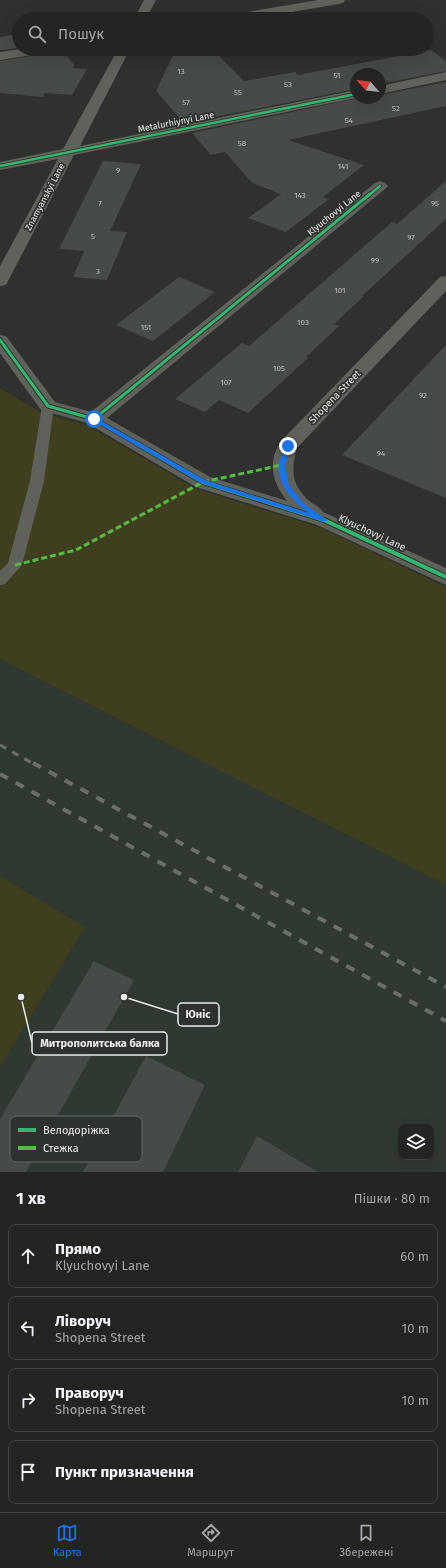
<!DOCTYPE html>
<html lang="uk">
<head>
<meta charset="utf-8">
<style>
	:root { --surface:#232523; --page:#2b2d2b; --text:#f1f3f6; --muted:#a3a5a6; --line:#404241; --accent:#1a73e8 }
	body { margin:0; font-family:"Fira Sans",sans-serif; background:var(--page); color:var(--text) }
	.controls { position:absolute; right:12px; bottom:12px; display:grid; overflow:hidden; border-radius:8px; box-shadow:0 4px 16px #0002 }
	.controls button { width:36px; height:36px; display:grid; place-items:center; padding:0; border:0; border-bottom:1px solid var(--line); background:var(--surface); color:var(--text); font:20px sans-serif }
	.compass { position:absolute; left:350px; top:68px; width:36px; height:36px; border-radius:50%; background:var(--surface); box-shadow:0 4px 16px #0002; rotate:297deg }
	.stop { position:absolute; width:12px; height:12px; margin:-9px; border:3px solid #1a73e8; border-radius:50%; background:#fff }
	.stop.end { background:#1a73e8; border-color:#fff; box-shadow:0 1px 4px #0008 }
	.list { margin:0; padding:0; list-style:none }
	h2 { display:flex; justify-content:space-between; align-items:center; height:52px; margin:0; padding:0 16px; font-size:17px }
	h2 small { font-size:13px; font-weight:400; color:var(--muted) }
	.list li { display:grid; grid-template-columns:26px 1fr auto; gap:12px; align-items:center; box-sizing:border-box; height:64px; margin:0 8px 8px; padding:0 8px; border:1px solid var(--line); border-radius:8px }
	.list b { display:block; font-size:15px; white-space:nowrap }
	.list p { margin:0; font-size:13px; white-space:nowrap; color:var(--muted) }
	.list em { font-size:13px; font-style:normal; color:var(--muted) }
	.icon { flex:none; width:22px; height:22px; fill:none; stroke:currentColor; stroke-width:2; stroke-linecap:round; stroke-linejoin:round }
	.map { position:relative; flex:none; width:446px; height:1172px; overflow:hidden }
	.search { position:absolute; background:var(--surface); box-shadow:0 4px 16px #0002; left:12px; right:12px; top:12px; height:44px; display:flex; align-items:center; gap:10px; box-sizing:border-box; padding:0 14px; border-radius:22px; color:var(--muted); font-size:15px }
	.sheet { height:340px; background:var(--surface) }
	nav { display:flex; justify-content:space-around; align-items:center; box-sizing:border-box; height:56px; border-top:1px solid var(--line); background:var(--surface); font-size:11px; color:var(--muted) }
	nav a { display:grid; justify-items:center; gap:2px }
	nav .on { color:var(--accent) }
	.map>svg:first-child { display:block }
	.built { fill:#303931; fill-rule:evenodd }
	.green { fill:#3f3f1f }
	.building { fill:#464a48 }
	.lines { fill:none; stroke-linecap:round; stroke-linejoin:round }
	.lane { fill:#5f625b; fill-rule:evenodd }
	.street { fill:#5f625b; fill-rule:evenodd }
	.rail-far1 { stroke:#6c6e6a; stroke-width:3; stroke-dasharray:7 7; stroke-linecap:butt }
	.rail { stroke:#6c6e6a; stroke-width:4; stroke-dasharray:9 9; stroke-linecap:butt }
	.quiet { stroke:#58b947; stroke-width:3; stroke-dasharray:6 3; stroke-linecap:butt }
	.cycleway-far2-casing { stroke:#2e322e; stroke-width:4 }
	.cycleway-far1-casing { stroke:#2e322e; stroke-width:5 }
	.cycleway-casing { stroke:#2e322e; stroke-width:6 }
	.cycleway-far2 { stroke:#33b770; stroke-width:2.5 }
	.cycleway-far1 { stroke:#33b770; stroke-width:3 }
	.cycleway { stroke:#33b770; stroke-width:4 }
	.route { fill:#1a73e8 }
	.labels { text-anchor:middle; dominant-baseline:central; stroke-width:3.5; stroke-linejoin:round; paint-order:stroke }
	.number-label { font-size:8px; fill:#c0c3c1 }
	.far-street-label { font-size:9px; fill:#e8ebe9; stroke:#2e322e }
	.street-label { font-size:10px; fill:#e8ebe9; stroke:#2e322e }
	.key { fill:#2e322e; stroke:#666a66; stroke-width:1 }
	.key-label { font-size:11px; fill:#e8ebe9 }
	.leader { fill:none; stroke:#e8ebe9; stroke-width:1.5 }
	.callout-dot { fill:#e8ebe9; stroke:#2e322e; stroke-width:1.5 }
	.callout { fill:#2e322e; stroke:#e8ebe9; stroke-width:1.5 }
	.callout-label { font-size:11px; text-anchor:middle; font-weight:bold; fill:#e8ebe9 }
</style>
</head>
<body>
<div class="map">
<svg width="446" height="1172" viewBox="0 0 446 1172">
	<rect width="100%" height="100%" fill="#2f312f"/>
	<path class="built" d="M 0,659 L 446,885 L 446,1172 L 0,1172 L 0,1067 L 85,927 L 0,876 ZM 401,1127 L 431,1127 L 431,1157 L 401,1157 Z"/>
	<g class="green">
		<path d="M 0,388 L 42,413 L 87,425 L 196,489 L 319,527 L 446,587 L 446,885 L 0,659 Z"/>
		<path d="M 0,876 L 85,927 L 0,1067 Z"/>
	</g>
	<g class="building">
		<path d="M 19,34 L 19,48 L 0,50 L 0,37 Z"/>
		<path d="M 53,49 L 62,49 L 74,65 L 73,68 L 87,69 L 72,95 L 45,93 L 43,97 L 0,93 L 0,61 L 51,53 Z"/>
		<path d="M 176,49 L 212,49 L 244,81 L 295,72 L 298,75 L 431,50 L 446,61 L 446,71 L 380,84 L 380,74 L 356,74 L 356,89 L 184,123 L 156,91 Z"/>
		<path d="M 446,82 L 446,106 L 288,140 L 364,165 L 323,197 L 329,199 L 286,232 L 248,218 L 281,194 L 252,183 L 225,152 L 211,155 L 192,133 L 358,98 L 380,98 L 380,95 Z"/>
		<path d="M 103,161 L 141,164 L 110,231 L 127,232 L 107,280 L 73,277 L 84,251 L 59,249 Z"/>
		<path d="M 446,181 L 446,219 L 362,296 L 364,296 L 334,324 L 339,326 L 306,357 L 308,358 L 248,413 L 219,400 L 205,412 L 175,399 L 242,343 L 249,346 L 392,222 L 397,224 Z"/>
		<path d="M 179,277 L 215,292 L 153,341 L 116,325 Z"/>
		<path d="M 446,345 L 446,498 L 342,455 Z"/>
		<path d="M 94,961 L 134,980 L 26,1172 L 0,1172 L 0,1119 Z"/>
		<path d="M 146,1056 L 205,1085 L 163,1172 L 83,1172 Z"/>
		<path d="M 257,1136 L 318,1172 L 238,1172 Z"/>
	</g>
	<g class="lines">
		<path class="lane" d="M 48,402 L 53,403 L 54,406 L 44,481 L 22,565 L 5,584 L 0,585 L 0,571 L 8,563 L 30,481 L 42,406 L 43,403 Z"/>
		<g class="street">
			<path d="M 144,0 L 156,0 L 146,19 L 134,19 Z"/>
			<path d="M 318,0 L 345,0 L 343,3 L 339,4 L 250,19 L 223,19 L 225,16 L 229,15 Z"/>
			<path d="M 21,49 L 52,49 L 51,52 L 46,53 L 0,60 L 0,52 Z"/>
			<path d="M 118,49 L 130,49 L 80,146 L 356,90 L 356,98 L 74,155 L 8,281 L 6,285 L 0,286 L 0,266 L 58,159 L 0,170 L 0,162 L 63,149 Z"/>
			<path d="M 446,72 L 446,80 L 380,94 L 380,86 Z"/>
			<path d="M 380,181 L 385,183 L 388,186 L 385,189 L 107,418 L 210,477 L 287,501 C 272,482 267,463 281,441 L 440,277 L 446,276 L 446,291 L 297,448 C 291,469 291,484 308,500 C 314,505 319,506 323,512 L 446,568 L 446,585 L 317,525 L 196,487 L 87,423 L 41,410 L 0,353 L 0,335 L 6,336 L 55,402 L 91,412 L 375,183 Z"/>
		</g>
		<path class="rail-far1" d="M 0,745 L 34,764"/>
		<g class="rail">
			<path d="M 33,763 L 446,987"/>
			<path d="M 0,774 L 446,1021"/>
		</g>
		<path class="quiet" d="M 15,565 L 76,550 L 203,482 L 282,465"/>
		<defs>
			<g id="cycleway-far2">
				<path d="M 0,166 L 356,94"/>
				<path d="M 369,195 L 380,186"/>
			</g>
			<g id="cycleway-far1">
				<path d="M 0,340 L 48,406 L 94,419 L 138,444"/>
				<path d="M 94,419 L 370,194"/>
			</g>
			<path id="cycleway" d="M 136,443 L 203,482 L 324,520 L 446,577"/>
		</defs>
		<use href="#cycleway-far2" class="cycleway-far2-casing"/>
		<use href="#cycleway-far1" class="cycleway-far1-casing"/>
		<use href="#cycleway" class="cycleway-casing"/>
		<use href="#cycleway-far2" class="cycleway-far2"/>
		<use href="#cycleway-far1" class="cycleway-far1"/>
		<use href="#cycleway" class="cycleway"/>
	</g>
	<path class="route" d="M 92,418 L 96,418 L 205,480 L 309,513 C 294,503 276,483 279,464 C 280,458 284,452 286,446 L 290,444 L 285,465 L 289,485 L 303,503 L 327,520 L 327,521 L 322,521 L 201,483 L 92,420 Z"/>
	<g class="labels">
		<g class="number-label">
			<text x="181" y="71">13</text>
			<text x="337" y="75">51</text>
			<text x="288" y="84">53</text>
			<text x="238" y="92">55</text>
			<text x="186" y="102">57</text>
			<text x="396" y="108">52</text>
			<text x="349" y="120">54</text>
			<text x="242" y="143">58</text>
			<text x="343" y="166">141</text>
			<text x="118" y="170">9</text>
			<text x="300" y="195">143</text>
			<text x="100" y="203">7</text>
			<text x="435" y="203">95</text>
			<text x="93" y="236">5</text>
			<text x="411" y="237">97</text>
			<text x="375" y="260">99</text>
			<text x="98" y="271">3</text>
			<text x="340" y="290">101</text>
			<text x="303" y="322">103</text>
			<text x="146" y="327">151</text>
			<text x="279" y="368">105</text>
			<text x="226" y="382">107</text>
			<text x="423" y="395">92</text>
			<text x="381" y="453">94</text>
		</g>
		<g class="far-street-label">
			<text transform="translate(176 122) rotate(-11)">Metalurhiynyi Lane</text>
			<text transform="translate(45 197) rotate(-62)">Znamyanskyi Lane</text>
			<text transform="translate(334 213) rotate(-39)">Klyuchovyi Lane</text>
		</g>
		<g class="street-label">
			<text transform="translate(335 397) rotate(-46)">Shopena Street</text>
			<text transform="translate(372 533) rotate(25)">Klyuchovyi Lane</text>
		</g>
	</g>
	<rect x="10" y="1116" width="132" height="46" rx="6" class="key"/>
	<rect x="18" y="1128" width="18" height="4" fill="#33b770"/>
	<rect x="18" y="1146" width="18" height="4" fill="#58b947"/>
	<g class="key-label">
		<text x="43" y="1134">Велодоріжка</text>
		<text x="43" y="1152">Стежка</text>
	</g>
	<path class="leader" d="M124 997L178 1014M21 997L32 1043"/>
	<g class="callout-dot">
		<circle cx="124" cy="997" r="4"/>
		<circle cx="21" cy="997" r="4"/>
	</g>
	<g class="callout">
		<rect x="178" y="1003" width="41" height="23" rx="4"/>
		<rect x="32" y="1032" width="135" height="23" rx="4"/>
	</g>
	<g class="callout-label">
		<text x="198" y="1018">Юніс</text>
		<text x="100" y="1047">Митрополитська балка</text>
	</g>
</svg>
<div class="controls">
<button><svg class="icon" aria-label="layers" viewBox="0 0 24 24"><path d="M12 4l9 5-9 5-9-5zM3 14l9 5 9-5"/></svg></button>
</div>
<svg class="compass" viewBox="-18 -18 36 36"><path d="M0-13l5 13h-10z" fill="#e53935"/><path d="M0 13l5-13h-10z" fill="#a3a5a6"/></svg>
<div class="stop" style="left:94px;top:419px"></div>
<div class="stop end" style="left:288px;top:446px"></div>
<div class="search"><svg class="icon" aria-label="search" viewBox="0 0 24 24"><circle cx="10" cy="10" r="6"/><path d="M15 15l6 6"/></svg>Пошук</div>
</div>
<section class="sheet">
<h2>1 хв<small>Пішки · 80 m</small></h2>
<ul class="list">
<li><svg class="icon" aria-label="ahead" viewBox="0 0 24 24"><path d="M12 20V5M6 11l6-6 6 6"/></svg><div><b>Прямо</b><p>Klyuchovyi Lane</p></div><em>60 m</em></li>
<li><svg class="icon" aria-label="left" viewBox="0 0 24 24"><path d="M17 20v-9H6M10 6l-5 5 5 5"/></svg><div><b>Ліворуч</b><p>Shopena Street</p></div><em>10 m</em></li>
<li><svg class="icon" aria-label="right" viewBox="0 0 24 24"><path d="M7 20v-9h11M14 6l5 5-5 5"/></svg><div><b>Праворуч</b><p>Shopena Street</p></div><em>10 m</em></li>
<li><svg class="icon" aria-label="arrive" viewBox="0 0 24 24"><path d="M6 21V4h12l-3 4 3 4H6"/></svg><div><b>Пункт призначення</b></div></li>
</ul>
</section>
<nav>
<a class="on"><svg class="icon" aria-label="map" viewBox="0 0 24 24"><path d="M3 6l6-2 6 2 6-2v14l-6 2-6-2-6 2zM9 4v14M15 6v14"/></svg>Карта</a>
<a><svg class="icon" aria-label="directions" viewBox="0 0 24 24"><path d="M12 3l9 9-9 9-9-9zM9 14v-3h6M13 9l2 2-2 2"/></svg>Маршрут</a>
<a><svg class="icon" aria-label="saved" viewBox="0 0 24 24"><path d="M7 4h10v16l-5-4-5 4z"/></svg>Збережені</a>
</nav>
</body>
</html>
